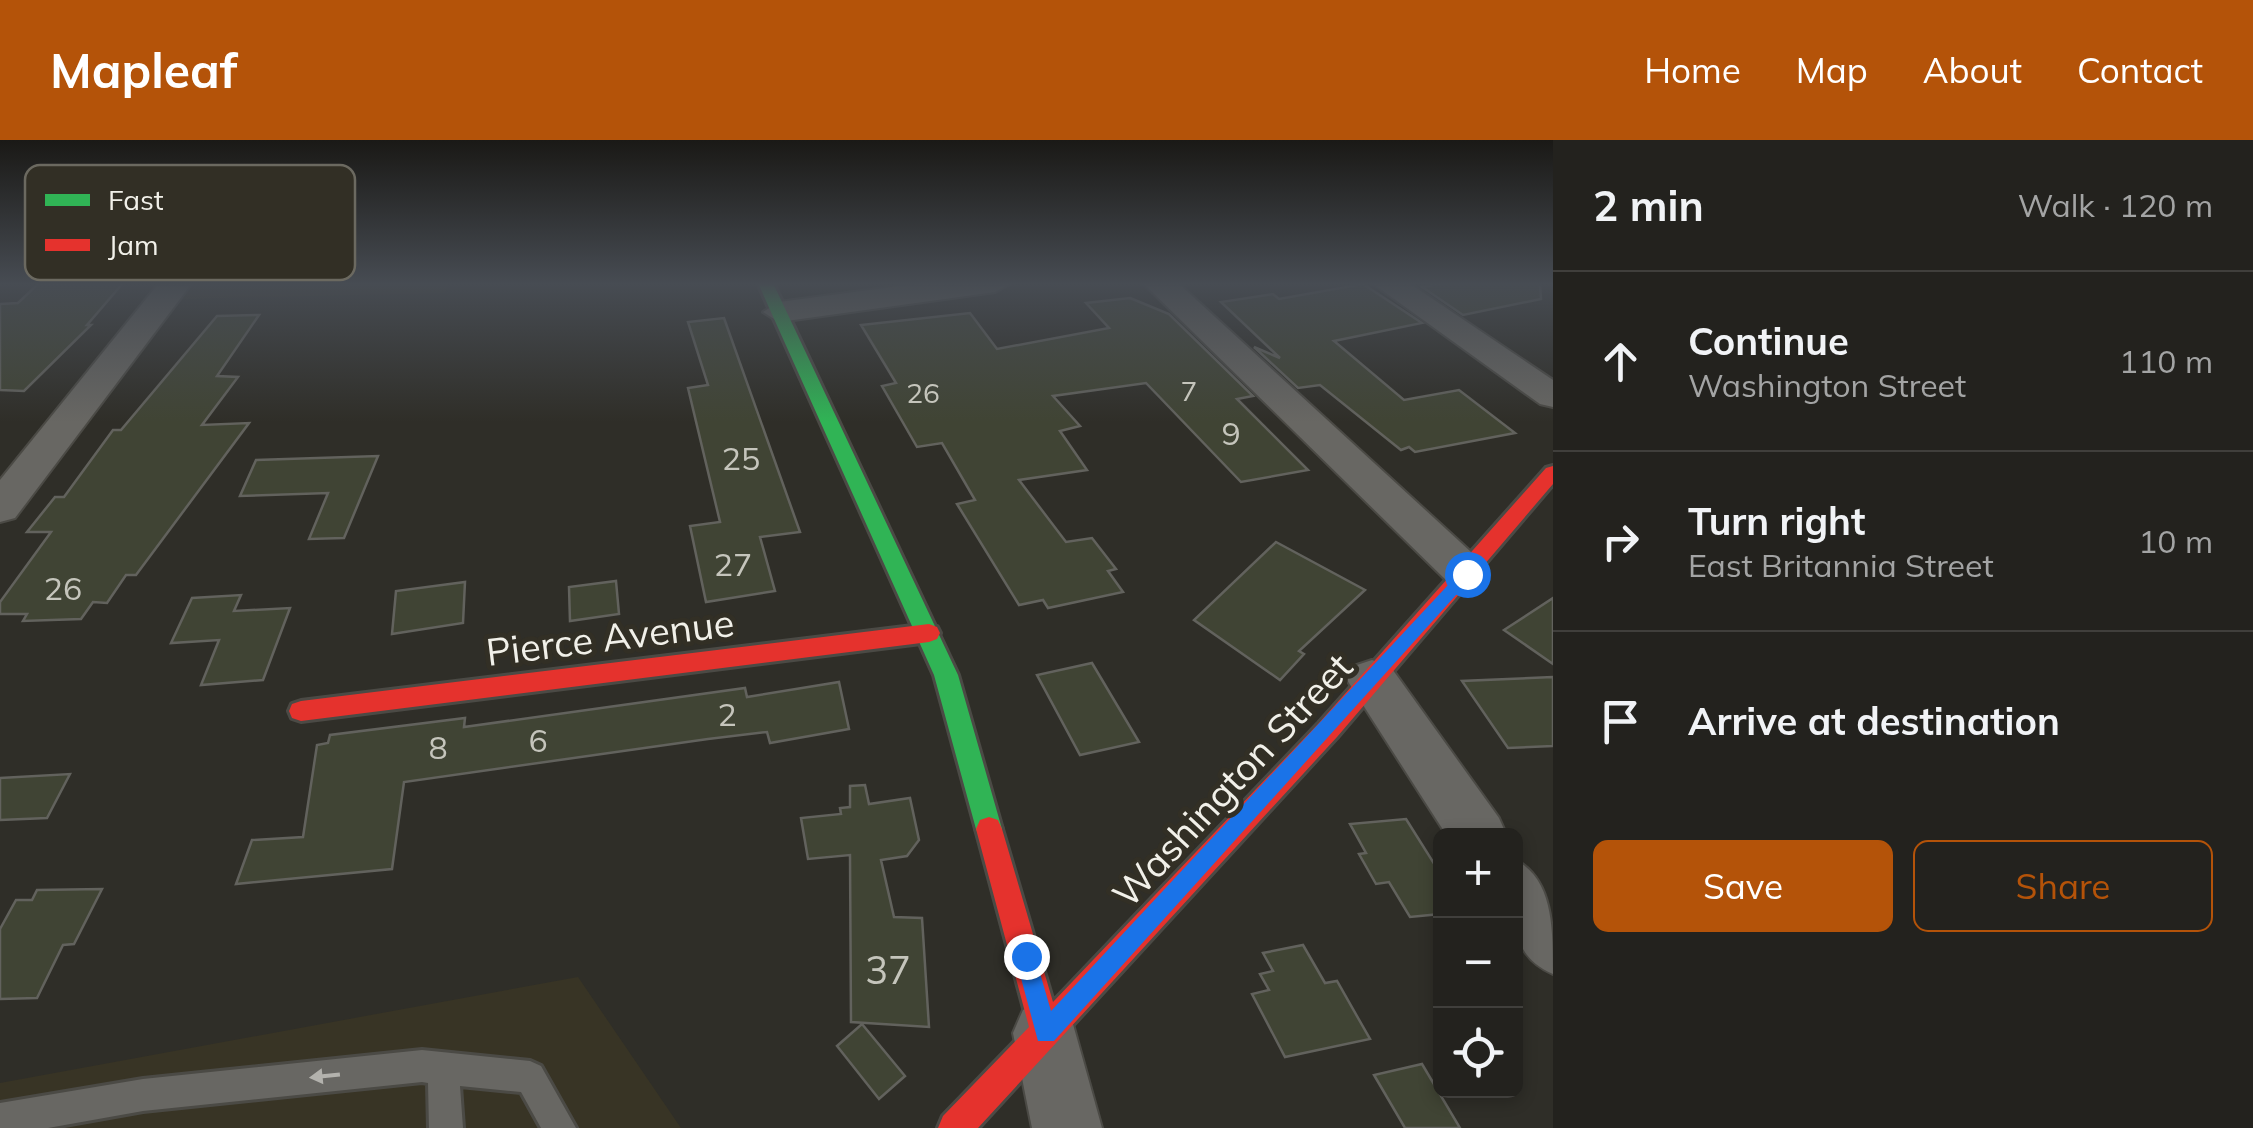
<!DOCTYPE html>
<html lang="en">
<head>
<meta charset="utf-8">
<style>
	:root { --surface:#23221e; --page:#2b2a27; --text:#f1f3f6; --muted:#a3a4a4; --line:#403f3c; --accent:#b45309 }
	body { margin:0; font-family:Mulish,sans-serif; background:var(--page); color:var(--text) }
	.controls { position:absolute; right:30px; bottom:30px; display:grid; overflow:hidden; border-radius:15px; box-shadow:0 5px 15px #0003 }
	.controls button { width:90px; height:90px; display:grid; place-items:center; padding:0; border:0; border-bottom:2px solid var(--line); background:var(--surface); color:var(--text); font:50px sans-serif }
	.stop { position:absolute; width:30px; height:30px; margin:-22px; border:8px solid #1a73e8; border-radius:50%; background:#fff }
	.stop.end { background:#1a73e8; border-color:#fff; box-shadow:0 2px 10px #0008 }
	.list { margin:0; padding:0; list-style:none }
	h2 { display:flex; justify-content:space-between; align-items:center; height:130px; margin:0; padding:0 40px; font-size:42px }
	h2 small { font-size:32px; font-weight:400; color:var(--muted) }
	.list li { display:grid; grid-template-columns:65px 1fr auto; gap:30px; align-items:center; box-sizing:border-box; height:180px; padding:0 40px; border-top:2px solid var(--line) }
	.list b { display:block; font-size:38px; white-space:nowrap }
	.list p { margin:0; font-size:32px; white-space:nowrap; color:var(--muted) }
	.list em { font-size:32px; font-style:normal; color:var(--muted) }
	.actions { display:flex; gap:20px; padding:30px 40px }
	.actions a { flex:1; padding:22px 0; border:2px solid var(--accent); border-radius:15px; text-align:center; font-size:35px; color:var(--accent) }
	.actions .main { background:var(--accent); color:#fff }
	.icon { flex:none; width:55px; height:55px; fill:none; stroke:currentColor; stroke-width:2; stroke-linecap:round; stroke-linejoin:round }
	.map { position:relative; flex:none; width:1553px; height:988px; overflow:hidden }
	header { display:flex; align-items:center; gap:60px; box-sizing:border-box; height:140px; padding:0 50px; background:var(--accent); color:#fff }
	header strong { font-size:48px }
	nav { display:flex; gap:55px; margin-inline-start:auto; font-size:35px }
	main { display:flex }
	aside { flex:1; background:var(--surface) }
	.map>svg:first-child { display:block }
	.built { fill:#383425 }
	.building { fill:#404434; stroke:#62625d; stroke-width:2.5 }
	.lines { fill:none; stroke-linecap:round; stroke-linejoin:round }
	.lane-casing { stroke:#4b4a45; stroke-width:6 }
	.street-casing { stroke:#4b4a45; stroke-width:4 }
	.fast-casing { stroke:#4b4a45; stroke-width:6 }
	.jam-casing { stroke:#4b4a45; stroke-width:6 }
	.lane { fill:#686763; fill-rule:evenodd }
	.street { fill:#686763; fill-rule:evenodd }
	.fast { fill:#30b455; fill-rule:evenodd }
	.jam { fill:#e5322d; fill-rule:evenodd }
	.oneway { fill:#b3b2ad }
	.route { fill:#1a73e8 }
	.labels { text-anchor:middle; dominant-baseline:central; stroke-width:10; stroke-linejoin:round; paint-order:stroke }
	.far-number-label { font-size:28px; fill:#c5c5bc }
	.number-label { font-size:32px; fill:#c5c5bc }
	.street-label { font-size:38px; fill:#f1f0e9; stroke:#322f25 }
	.near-number-label { font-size:38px; fill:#c5c5bc }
	.key { fill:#322f25; stroke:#6b6960; stroke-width:2.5 }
	.key-label { font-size:28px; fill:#f1f0e9 }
</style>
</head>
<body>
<header>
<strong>Mapleaf</strong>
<nav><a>Home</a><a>Map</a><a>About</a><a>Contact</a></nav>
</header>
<main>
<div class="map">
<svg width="1553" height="988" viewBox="0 0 1553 988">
	<rect width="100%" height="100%" fill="#2f2e28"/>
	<g class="built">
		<path d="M 195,143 L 449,143 L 445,153 L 183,159 Z"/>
		<path d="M 578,837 L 681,988 L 0,988 L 0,943 Z"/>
	</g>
	<g class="building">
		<path d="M 123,143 L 87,185 L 91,185 L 24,251 L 0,250 L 0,164 L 18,163 L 38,144 Z"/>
		<path d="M 1445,143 L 1540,143 L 1541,159 L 1463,175 L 1422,147 Z"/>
		<path d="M 1363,144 L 1422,183 L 1334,201 L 1404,260 L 1459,250 L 1515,293 L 1415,312 L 1409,307 L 1401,310 L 1320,245 L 1298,248 L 1254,207 L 1280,218 L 1221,162 L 1273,154 L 1279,159 Z"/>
		<path d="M 1130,158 L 1169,174 L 1253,256 L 1237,259 L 1308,330 L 1241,342 L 1146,243 L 1053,256 L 1080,286 L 1060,291 L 1087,330 L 1019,340 L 1066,402 L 1092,398 L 1116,429 L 1108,431 L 1123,452 L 1048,468 L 1043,460 L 1019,465 L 957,364 L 975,360 L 942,303 L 917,307 L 882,246 L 896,243 L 861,185 L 970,173 L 997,209 L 1109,188 L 1086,163 Z"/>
		<path d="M 259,175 L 217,236 L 238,237 L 202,285 L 249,283 L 136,435 L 126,435 L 107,463 L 93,462 L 81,479 L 23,481 L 27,474 L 0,474 L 0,462 L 51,392 L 27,392 L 55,357 L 64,357 L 113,290 L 121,290 L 217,176 Z"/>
		<path d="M 724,178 L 800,392 L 760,397 L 775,451 L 706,462 L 690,386 L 720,382 L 688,248 L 708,245 L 688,182 Z"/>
		<path d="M 378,316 L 344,398 L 309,399 L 328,353 L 240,356 L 256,320 Z"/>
		<path d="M 1276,402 L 1365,450 L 1299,511 L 1304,514 L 1280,540 L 1194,480 Z"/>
		<path d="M 616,441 L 619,474 L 570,481 L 569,447 Z"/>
		<path d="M 465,442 L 463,483 L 392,494 L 396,451 Z"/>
		<path d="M 241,455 L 234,471 L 290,468 L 263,540 L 201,545 L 219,500 L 171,503 L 192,458 Z"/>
		<path d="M 1553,458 L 1553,524 L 1504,490 Z"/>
		<path d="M 1092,523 L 1139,602 L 1080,615 L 1037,535 Z"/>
		<path d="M 1553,537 L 1553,606 L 1508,608 L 1462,541 Z"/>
		<path d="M 839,542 L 849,589 L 770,603 L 767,592 L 708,599 L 404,642 L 392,729 L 236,744 L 252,700 L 303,697 L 317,605 L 328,603 L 330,595 L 465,578 L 464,587 L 745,548 L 747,557 Z"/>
		<path d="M 70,634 L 47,678 L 0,680 L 0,638 Z"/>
		<path d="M 865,645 L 869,664 L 910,658 L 919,700 L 907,716 L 881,720 L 894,777 L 922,778 L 929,887 L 851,882 L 850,715 L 808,719 L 801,678 L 841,674 L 840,668 L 850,667 L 850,646 Z"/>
		<path d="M 1406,679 L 1440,733 L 1440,774 L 1410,777 L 1389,742 L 1376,744 L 1359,714 L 1366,713 L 1350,684 Z"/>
		<path d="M 102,749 L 74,804 L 63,805 L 37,858 L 0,859 L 0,789 L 16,760 L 32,760 L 37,750 Z"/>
		<path d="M 1303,805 L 1325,843 L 1337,841 L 1370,899 L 1285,917 L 1252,854 L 1269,850 L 1260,834 L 1273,831 L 1263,813 Z"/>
		<path d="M 862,884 L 905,936 L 879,959 L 837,906 Z"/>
		<path d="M 1422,924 L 1460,988 L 1405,988 L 1374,935 Z"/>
	</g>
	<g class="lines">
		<defs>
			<path id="lane" d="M 422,910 L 530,921 L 541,926 L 576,988 L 541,988 L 521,952 L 460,946 L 463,988 L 429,988 L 428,943 L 422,942 L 143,971 L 48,988 L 0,988 L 0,963 L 143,939 Z"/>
			<g id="street">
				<path d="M 159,143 L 192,143 L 15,378 L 0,382 L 0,340 Z"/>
				<path d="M 922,143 L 1011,143 L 995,152 L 779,182 L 763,172 L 779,162 Z"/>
				<path d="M 1143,143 L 1178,143 L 1483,423 L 1489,434 L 1483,445 L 1467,450 L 1451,445 Z"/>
				<path d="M 1372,143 L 1409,143 L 1553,240 L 1553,267 L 1540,264 Z"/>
				<path d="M 1372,520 L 1390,526 L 1499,678 L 1507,696 L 1447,696 L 1347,540 L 1354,526 Z"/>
				<path d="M 1516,720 C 1553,740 1553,787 1553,834 C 1504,813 1513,766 1516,720 Z"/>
				<path d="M 1046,860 L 1069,870 L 1102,988 L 1032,988 L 1013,893 L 1023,870 Z"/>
			</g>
			<path id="fast" d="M 758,143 L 773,143 L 958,535 L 1002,689 L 998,698 L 989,701 L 980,698 L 976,689 L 934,535 Z"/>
			<g id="jam">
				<path d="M 1553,326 L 1553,344 L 1337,597 L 978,988 L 938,988 L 943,976 L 1029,887 L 976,689 L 980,680 L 989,677 L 998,680 L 1002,689 L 1053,862 L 1319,583 L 1546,328 Z"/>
				<path d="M 929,484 L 937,487 L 940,493 L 937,499 L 929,502 L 301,581 L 292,578 L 289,571 L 292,564 L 301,561 Z"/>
			</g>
		</defs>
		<use href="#lane" class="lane-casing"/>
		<use href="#street" class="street-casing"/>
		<use href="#fast" class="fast-casing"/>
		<use href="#jam" class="jam-casing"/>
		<use href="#lane" class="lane"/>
		<use href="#street" class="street"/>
		<use href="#fast" class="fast"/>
		<use href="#jam" class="jam"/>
	</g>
	<defs><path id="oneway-solid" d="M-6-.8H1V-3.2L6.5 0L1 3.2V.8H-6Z" transform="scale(2.5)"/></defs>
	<use class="oneway" href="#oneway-solid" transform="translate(325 936) rotate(174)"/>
	<linearGradient id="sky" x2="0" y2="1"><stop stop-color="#1a1916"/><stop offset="0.51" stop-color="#474c53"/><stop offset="1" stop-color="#474c53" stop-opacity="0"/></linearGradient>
	<rect width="1553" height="282" fill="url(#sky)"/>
	<path class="route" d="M 1462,430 L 1475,434 L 1054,901 L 1038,901 L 1015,816 L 1018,809 L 1033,809 L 1051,871 Z"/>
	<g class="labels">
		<g class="far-number-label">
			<text x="1189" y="250">7</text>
			<text x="923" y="252">26</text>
		</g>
		<g class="number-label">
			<text x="1231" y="293">9</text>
			<text x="741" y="318">25</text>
			<text x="733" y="424">27</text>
			<text x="63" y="448">26</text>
			<text x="727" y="574">2</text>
			<text x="538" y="600">6</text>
			<text x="438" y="607">8</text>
		</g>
		<g class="street-label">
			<text transform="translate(610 497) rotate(-7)">Pierce Avenue</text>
			<text transform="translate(1232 640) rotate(-47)">Washington Street</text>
		</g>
		<g class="near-number-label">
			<text x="888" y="830">37</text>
		</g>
	</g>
	<rect x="25" y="25" width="330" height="115" rx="15" class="key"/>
	<rect x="45" y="54" width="45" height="12" fill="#30b455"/>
	<rect x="45" y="99" width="45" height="12" fill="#e5322d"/>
	<g class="key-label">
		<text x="108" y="70">Fast</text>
		<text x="108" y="115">Jam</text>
	</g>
</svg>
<div class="controls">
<button>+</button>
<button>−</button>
<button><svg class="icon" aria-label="locate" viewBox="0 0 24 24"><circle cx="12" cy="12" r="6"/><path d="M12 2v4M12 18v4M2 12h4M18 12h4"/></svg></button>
</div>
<div class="stop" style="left:1467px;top:434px"></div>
<div class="stop end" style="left:1026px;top:816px"></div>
</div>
<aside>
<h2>2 min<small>Walk · 120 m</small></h2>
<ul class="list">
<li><svg class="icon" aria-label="ahead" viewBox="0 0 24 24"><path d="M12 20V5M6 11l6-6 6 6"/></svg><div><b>Continue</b><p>Washington Street</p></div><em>110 m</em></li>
<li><svg class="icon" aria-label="right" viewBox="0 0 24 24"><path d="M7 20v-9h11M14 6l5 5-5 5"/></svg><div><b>Turn right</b><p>East Britannia Street</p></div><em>10 m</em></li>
<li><svg class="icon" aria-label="arrive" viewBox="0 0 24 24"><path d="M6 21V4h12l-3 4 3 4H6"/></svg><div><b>Arrive at destination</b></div></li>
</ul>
<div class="actions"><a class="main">Save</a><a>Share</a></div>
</aside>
</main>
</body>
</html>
